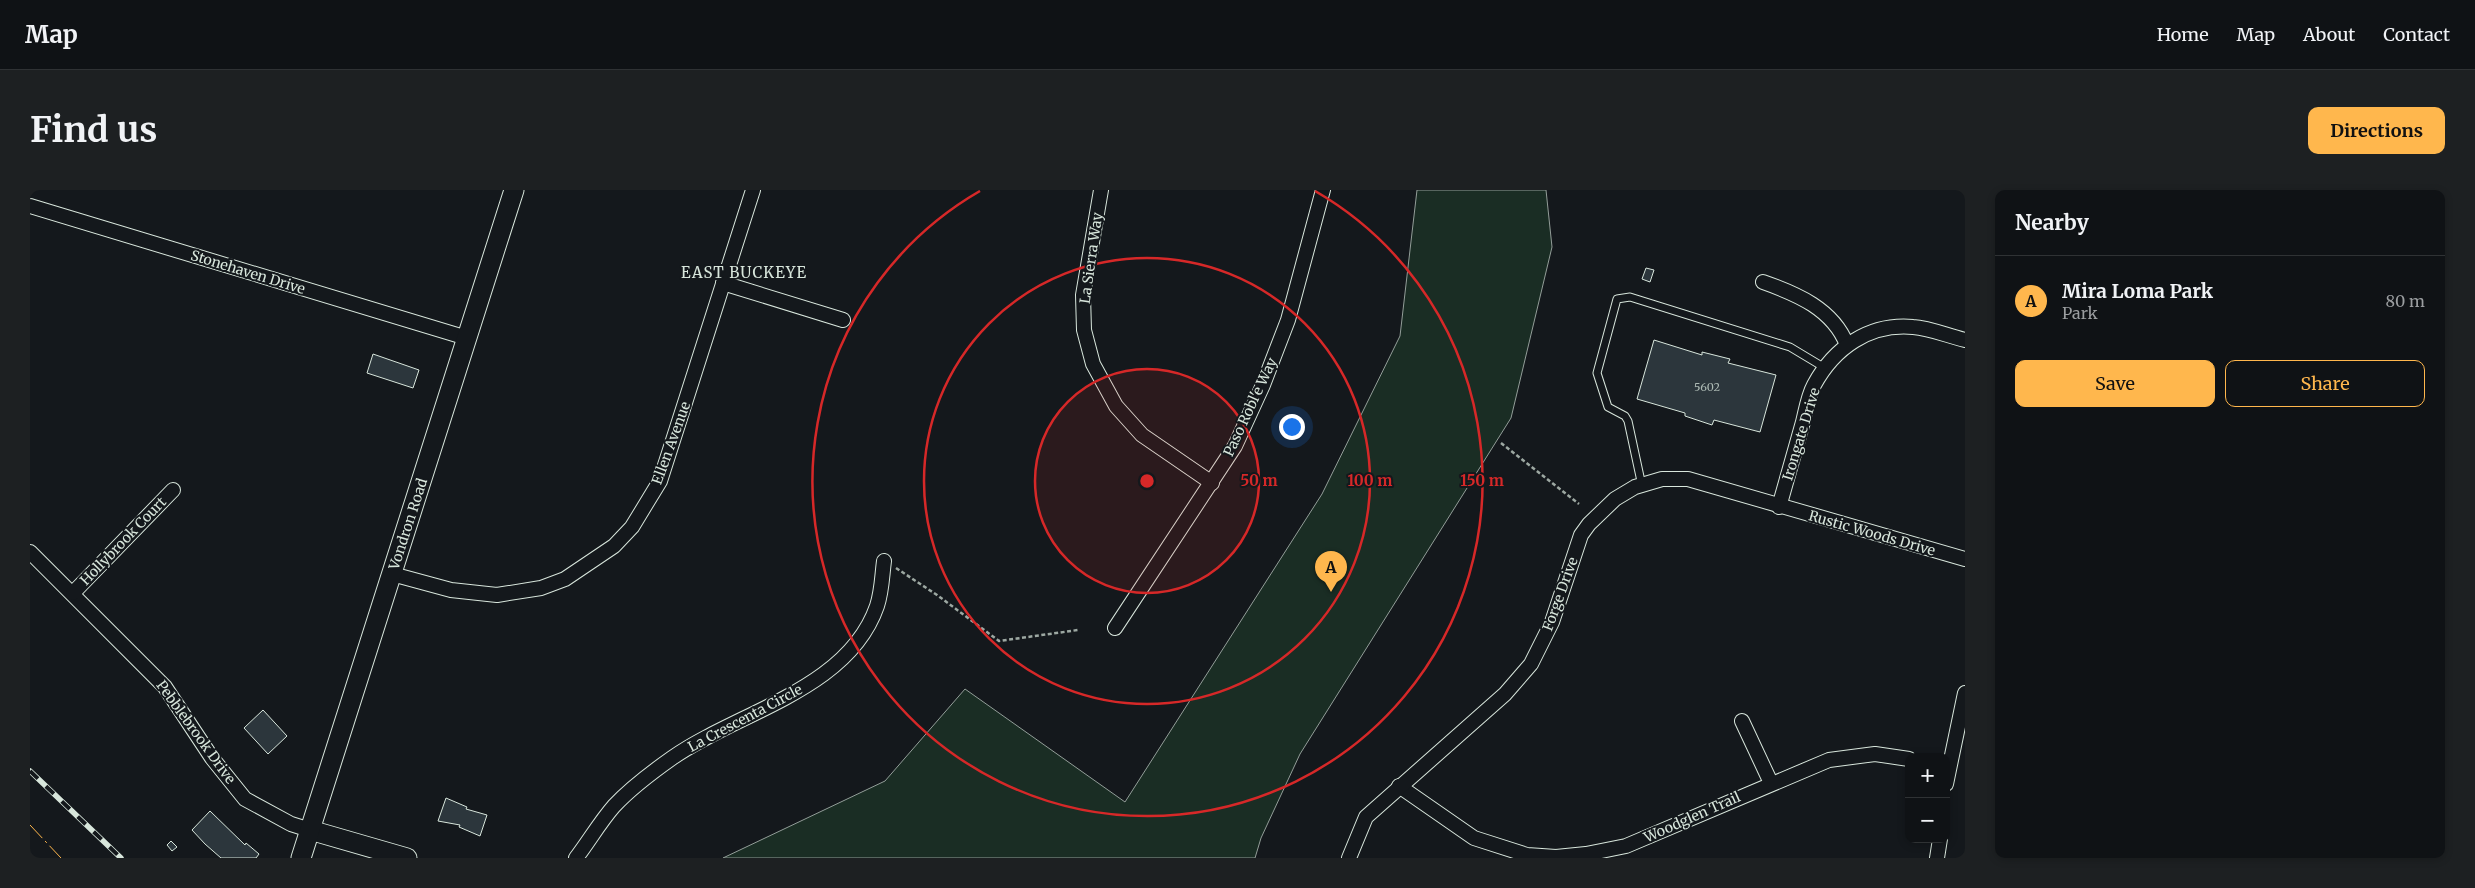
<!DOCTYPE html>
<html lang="en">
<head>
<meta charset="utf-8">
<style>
	:root { --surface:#0f1215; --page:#1d2022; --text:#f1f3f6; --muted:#9b9ea0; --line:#2f3234; --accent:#ffb74d }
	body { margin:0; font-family:Merriweather,serif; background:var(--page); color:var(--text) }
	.controls { position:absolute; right:15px; bottom:15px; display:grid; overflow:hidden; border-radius:10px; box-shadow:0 2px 8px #0003 }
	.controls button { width:45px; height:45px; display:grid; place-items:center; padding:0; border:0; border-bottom:1px solid var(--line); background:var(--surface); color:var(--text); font:25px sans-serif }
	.you { position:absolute; left:1261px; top:236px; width:18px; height:18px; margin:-12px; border:4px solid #fff; border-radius:50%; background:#1a73e8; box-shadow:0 0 0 8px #1a73e833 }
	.badge { display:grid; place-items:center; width:32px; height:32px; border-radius:50%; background:var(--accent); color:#111; font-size:16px; font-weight:700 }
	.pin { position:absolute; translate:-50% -41px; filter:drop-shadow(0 1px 2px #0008) }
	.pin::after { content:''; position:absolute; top:26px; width:18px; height:15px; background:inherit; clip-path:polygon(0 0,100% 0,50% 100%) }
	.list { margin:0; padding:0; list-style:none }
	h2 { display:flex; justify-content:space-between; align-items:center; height:65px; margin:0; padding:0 20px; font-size:21px }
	h2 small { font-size:16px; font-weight:400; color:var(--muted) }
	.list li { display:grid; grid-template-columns:32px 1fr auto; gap:15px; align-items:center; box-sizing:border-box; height:90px; padding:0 20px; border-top:1px solid var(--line) }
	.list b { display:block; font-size:19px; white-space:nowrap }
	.list p { margin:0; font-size:16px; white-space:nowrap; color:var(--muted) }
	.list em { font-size:16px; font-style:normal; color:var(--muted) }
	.actions { display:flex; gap:10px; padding:15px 20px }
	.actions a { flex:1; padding:11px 0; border:1px solid var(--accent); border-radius:10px; text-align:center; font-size:18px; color:var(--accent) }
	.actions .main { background:var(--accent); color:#111 }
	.map { position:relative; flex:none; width:1935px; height:668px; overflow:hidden; border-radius:10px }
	header { display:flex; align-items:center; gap:30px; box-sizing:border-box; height:70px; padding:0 25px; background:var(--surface); border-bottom:1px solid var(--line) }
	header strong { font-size:24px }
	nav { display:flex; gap:28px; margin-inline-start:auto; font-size:18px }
	.intro { display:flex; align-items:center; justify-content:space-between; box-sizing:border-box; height:120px; padding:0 30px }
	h1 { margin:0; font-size:35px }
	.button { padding:12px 22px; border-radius:10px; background:var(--accent); color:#111; font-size:18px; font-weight:700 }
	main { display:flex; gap:30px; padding:0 30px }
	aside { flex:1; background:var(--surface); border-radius:10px; box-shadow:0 2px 8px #0003 }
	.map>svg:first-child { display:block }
	.green { fill:#1a2d24; stroke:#939e99 }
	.building { fill:#2c363c; stroke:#d8e6dc }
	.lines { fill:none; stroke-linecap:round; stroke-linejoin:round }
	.lane-casing { stroke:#d8e6dc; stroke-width:9 }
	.street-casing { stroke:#d8e6dc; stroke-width:16 }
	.secondary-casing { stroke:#d8e6dc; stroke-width:21 }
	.path { stroke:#9da8a2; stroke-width:2.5; stroke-dasharray:4 2.5; stroke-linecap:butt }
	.lane { stroke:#14181c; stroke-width:7 }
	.street { stroke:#14181c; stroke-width:14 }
	.secondary { stroke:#14181c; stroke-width:19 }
	.rail-casing { stroke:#d8e6dc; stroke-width:5.5 }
	.rail { stroke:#14181c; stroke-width:4; stroke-dasharray:11; stroke-linecap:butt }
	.power { stroke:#ffb74d; stroke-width:1; stroke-dasharray:18 4 2.5 4; stroke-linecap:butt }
	.ring { fill:none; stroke:#d62828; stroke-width:2.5 }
	.labels { text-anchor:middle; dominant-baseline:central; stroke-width:4; stroke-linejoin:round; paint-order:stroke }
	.number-label { font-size:11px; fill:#adbab4 }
	.street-label { font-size:14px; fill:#d8e6dc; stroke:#14181c }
	.neighbourhood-label { font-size:15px; letter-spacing:1px; fill:#d8e6dc; stroke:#14181c }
	.centre { fill:#d62828; stroke:#14181c; stroke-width:2.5 }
	.ring-label { font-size:15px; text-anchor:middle; font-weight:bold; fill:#d62828; stroke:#14181c; stroke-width:4; stroke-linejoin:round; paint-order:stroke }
</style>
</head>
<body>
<header>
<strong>Map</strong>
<nav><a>Home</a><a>Map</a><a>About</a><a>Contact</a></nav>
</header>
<div class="intro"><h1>Find us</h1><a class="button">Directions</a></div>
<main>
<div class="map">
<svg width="1935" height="668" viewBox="0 0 1935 668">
	<rect width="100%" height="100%" fill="#14181c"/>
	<path class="green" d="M 1387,0 L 1516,0 L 1522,57 L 1481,228 L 1270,564 L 1231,648 L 1225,668 L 693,668 L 855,591 L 935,499 L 1095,612 L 1292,304 L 1370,146 Z"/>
	<g class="building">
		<path d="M 1616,78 L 1624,80 L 1620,92 L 1612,89 Z"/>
		<path d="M 1624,150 L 1672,165 L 1672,162 L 1700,169 L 1698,173 L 1746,185 L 1730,242 L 1684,230 L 1682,235 L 1655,226 L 1655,223 L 1607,209 Z"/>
		<path d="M 343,164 L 389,180 L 383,198 L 337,183 Z"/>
		<path d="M 233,520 L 257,546 L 238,564 L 214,538 Z"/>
		<path d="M 416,608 L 437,617 L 436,619 L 457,625 L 450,646 L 429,637 L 430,635 L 408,631 Z"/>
		<path d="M 180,621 L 215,655 L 216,653 L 229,664 L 226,668 L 191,668 L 175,654 L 162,640 Z"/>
		<path d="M 141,651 L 147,657 L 142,661 L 137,655 Z"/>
	</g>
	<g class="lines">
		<defs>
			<path id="lane" d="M 1612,296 L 1598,231 L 1595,226 L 1578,217 L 1567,183 L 1587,109 L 1600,107 L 1760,157 L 1795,178"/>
			<g id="street">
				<path d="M 1071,0 L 1053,105 L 1054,140 L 1063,174 L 1086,216 L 1112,245 L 1182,293"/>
				<path d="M 0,16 L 437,148"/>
				<path d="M 1733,92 C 1767,104 1803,119 1817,155"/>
				<path d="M 693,93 L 813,130"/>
				<path d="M 1749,317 C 1757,288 1765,260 1773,232 C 1776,220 1778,206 1784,195 C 1804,158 1839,133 1883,137 C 1900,138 1918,146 1935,150"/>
				<path d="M 0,362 L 135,497 L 182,568 L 215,609 L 261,634 L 280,640"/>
				<path d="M 362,384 L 421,400 L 467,405 L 511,398 L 535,389 L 584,356 L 602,337 L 630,291 L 723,0"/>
				<path d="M 43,403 L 143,300"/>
				<path d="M 1085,438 L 1205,256 L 1233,195 L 1258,130 L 1293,0"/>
				<path d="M 1712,531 L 1741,593"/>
				<path d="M 1916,594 L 1935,503"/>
				<path d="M 1369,596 L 1444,648 L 1497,665 L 1526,667 L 1556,664 L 1596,656 L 1799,570 L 1845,564 L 1879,569"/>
				<path d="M 546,668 C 559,651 570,632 584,616 C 598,601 625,580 642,568 C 709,521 818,500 847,416 C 852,401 852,386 854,371"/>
				<path d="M 1319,668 L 1336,627 L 1475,504 L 1501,474 L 1522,432 L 1551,345 L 1559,334 L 1585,309 L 1605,297 L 1632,289 L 1658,289 L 1935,369"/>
				<path d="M 1907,668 L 1910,649"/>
			</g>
			<g id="secondary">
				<path d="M 280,640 L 377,668"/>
				<path d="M 271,668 L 484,0"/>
			</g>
		</defs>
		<use href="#lane" class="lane-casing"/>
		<use href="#street" class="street-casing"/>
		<use href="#secondary" class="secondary-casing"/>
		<g class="path">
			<path d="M 1471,253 L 1549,314"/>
			<path d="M 866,378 L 907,405 L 969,451 L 1048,440"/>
		</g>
		<use href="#lane" class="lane"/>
		<use href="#street" class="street"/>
		<use href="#secondary" class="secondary"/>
		<defs>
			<path id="rail" d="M 0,581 L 91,668"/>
		</defs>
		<use href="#rail" class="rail-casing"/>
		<use href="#rail" class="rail"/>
		<path class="power" d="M 0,635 L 31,668"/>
	</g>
	<circle cx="1117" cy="291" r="112" fill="#d62828" fill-opacity=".12"/>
	<g class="ring">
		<circle cx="1117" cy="291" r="112"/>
		<circle cx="1117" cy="291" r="223"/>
		<path d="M1285 1A335 335 0 1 1 950 1"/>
	</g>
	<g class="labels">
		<g class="number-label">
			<text x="1677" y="197">5602</text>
		</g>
		<g class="street-label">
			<text transform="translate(1061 68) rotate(-82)">La Sierra Way</text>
			<text transform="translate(218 82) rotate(17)">Stonehaven Drive</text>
			<text transform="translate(1220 217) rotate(-65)">Paso Robl'e Way</text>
			<text transform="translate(1771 244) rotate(-73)">Irongate Drive</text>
			<text transform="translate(641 253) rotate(-70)">Ellen Avenue</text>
			<text transform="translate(378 334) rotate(-72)">Vondron Road</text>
			<text transform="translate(1842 343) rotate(16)">Rustic Woods Drive</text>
			<text transform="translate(93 351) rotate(-46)">Hollybrook Court</text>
			<text transform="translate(1530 404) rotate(-70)">Forge Drive</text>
			<text transform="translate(715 528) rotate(-28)">La Crescenta Circle</text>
			<text transform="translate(166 542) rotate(54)">Pebblebrook Drive</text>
			<text transform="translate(1662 627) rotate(-24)">Woodglen Trail</text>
		</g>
		<g class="neighbourhood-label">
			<text x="714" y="82">EAST BUCKEYE</text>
		</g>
	</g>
	<circle cx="1117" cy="291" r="8" class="centre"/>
	<g class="ring-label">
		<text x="1229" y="296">50 m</text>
		<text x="1340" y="296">100 m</text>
		<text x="1452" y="296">150 m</text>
	</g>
</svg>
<div class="controls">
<button>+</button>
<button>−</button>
</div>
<div class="you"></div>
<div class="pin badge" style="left:1301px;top:402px">A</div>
</div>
<aside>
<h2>Nearby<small></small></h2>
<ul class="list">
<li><span class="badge">A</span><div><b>Mira Loma Park</b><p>Park</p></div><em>80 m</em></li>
</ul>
<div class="actions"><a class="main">Save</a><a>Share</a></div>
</aside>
</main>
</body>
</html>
